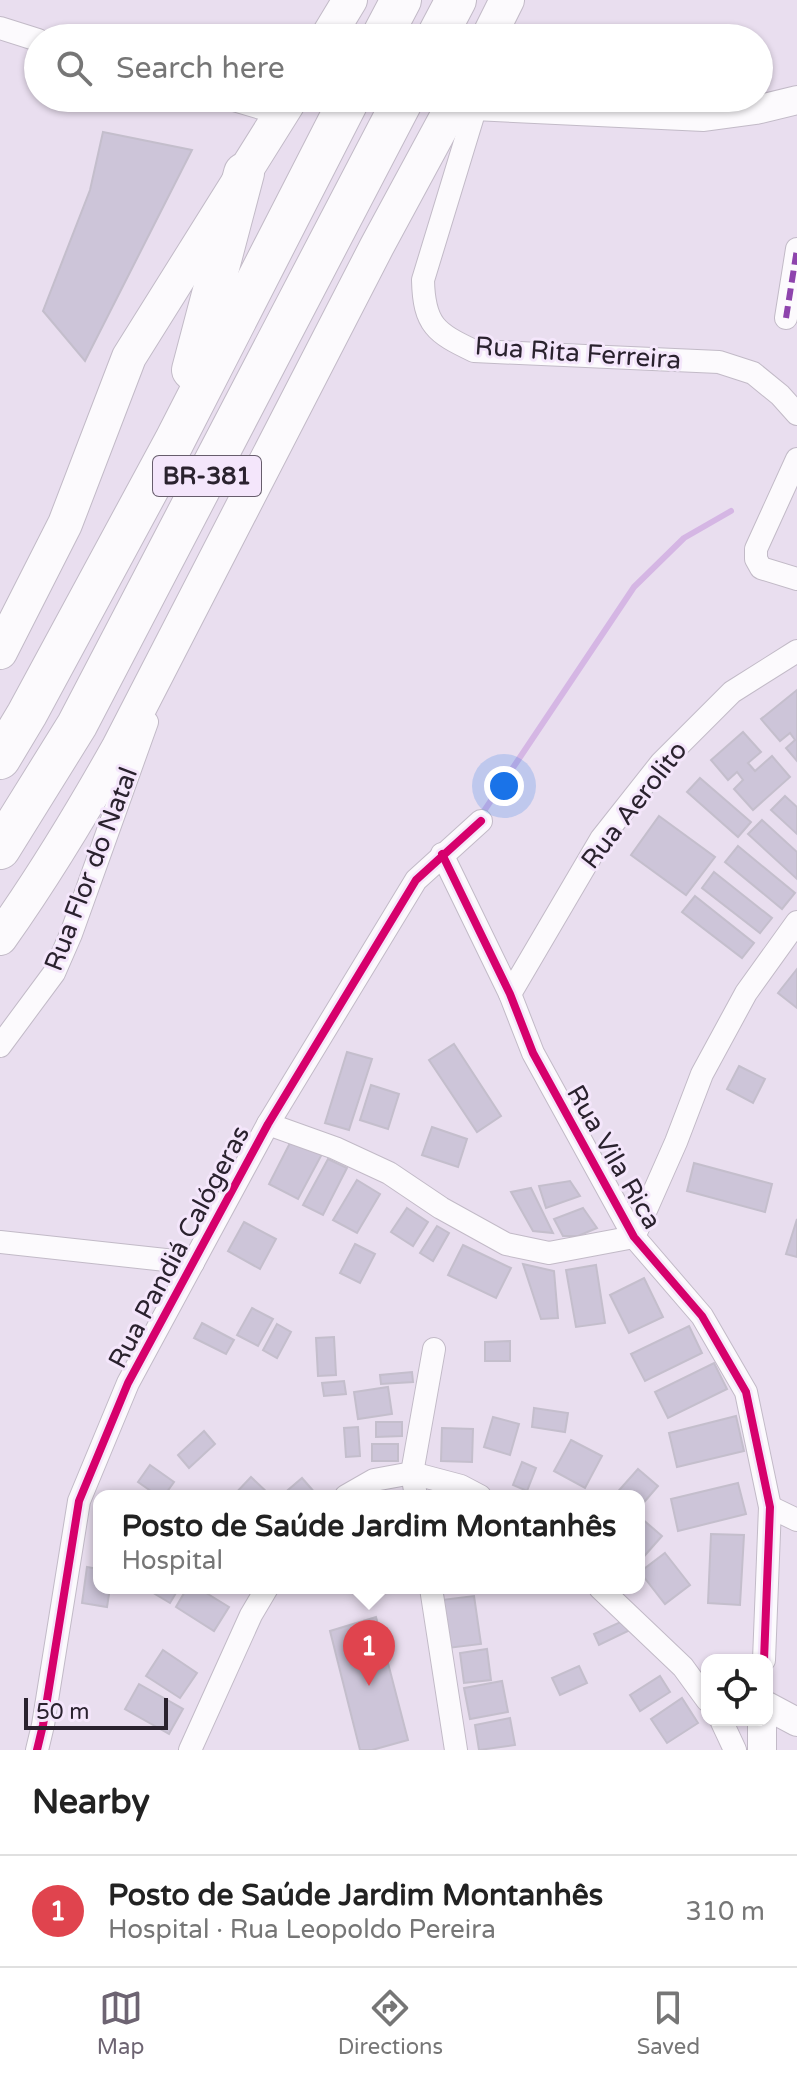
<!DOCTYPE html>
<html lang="en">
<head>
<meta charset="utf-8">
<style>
	:root { --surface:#fff; --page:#f2f2f2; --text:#222; --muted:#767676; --line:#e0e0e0; --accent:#6d6472 }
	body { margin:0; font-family:"Varela Round",sans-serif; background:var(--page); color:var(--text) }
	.controls { position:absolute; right:24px; bottom:24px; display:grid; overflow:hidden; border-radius:16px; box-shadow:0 2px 6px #0004 }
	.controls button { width:72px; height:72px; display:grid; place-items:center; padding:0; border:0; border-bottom:2px solid var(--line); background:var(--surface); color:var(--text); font:40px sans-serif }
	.scale { position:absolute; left:24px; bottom:20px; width:144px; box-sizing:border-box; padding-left:8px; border:4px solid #2a222e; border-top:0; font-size:22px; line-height:28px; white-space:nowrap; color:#2a222e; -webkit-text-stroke:6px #f4e6fb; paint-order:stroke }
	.you { position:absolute; left:504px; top:786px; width:28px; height:28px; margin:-20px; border:6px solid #fff; border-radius:50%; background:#1a73e8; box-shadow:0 0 0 12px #1a73e833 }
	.badge { display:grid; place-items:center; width:52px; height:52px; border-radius:50%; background:var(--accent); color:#fff; font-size:26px; font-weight:700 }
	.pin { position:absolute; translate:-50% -66px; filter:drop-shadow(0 2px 4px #0008) }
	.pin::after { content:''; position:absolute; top:42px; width:28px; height:24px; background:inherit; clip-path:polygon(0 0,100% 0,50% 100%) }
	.popup { position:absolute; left:93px; top:1490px; width:552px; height:104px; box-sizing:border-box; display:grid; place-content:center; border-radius:16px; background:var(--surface); filter:drop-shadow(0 2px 6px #0005); font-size:26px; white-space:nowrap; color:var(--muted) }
	.popup b { font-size:30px; color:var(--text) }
	.popup::after { content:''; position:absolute; left:50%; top:100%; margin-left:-16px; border:16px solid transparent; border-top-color:var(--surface) }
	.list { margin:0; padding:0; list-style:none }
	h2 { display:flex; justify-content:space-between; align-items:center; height:104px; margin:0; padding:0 32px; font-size:34px }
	h2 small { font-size:26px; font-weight:400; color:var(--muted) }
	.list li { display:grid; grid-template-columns:52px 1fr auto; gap:24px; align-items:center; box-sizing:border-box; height:112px; padding:0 32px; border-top:2px solid var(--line) }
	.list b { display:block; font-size:30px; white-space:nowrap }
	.list p { margin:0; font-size:26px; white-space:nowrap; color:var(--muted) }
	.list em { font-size:26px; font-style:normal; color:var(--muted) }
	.icon { flex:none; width:44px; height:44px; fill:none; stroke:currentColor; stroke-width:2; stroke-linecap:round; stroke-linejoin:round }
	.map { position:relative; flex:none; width:797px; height:1750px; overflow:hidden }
	.search { position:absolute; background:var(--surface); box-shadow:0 2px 6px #0004; left:24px; right:24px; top:24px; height:88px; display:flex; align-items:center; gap:20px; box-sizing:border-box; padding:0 28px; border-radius:44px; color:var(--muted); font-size:30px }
	.sheet { height:216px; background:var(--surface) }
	nav { display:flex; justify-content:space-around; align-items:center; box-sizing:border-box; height:112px; border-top:2px solid var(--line); background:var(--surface); font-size:22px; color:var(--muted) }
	nav a { display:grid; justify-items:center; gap:4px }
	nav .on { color:var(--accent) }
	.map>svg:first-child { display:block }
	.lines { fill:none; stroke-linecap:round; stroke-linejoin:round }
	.stream { stroke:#d5b6e4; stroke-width:6 }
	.building { fill:#cdc5d9; stroke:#c4becc; stroke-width:2 }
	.minor-casing { stroke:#c2bac7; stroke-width:24 }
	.tertiary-casing { stroke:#c2bac7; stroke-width:30 }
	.primary-casing { stroke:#c2bac7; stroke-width:36 }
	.motorway-casing { stroke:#c2bac7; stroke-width:42 }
	.minor { stroke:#fcfafd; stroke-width:22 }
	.tertiary { stroke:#fcfafd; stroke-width:28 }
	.primary { stroke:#fcfafd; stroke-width:34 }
	.motorway { stroke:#fcfafd; stroke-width:40 }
	.quiet { stroke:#8e44ad; stroke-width:6; stroke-dasharray:12 6; stroke-linecap:butt }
	.cycleway-casing { stroke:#f4e6fb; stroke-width:13 }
	.cycleway { stroke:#d6006c; stroke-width:8 }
	.labels { text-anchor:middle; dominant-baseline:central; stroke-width:6; stroke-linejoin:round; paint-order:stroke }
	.shield { fill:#f4e6fb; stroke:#675d6c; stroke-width:2 }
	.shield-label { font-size:24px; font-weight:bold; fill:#2a222e }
	.street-label { font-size:26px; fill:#2a222e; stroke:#f4e6fb }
</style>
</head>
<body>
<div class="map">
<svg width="797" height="1750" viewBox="0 0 797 1750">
	<rect width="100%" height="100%" fill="#e9deef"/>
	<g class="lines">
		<path class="stream" d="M 484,811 L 634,587 L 684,538 L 731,511"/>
	</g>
	<g class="building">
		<path d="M 103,132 L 192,150 L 85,361 L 43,311 L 90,190 Z"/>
		<path d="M 797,690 L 797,761 L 786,748 L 795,740 L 790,733 L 780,741 L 761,719 Z"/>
		<path d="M 743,732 L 761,752 L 748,763 L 755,771 L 772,756 L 790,777 L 753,810 L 734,789 L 743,780 L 737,772 L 728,780 L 711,760 Z"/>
		<path d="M 700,778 L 751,822 L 738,837 L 687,792 Z"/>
		<path d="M 785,796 L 797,807 L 797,834 L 771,810 Z"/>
		<path d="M 659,816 L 715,857 L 686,895 L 631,855 Z"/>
		<path d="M 762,820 L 797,852 L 797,879 L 748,834 Z"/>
		<path d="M 738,846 L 795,893 L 782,909 L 725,862 Z"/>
		<path d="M 714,872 L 772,918 L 760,933 L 702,888 Z"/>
		<path d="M 695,896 L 754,943 L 742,958 L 682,912 Z"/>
		<path d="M 797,969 L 797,1008 L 778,993 Z"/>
		<path d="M 454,1044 L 501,1116 L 477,1132 L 429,1060 Z"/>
		<path d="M 347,1052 L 372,1059 L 349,1130 L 325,1123 Z"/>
		<path d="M 739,1066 L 765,1079 L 753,1103 L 727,1089 Z"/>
		<path d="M 371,1085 L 399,1094 L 388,1129 L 360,1120 Z"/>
		<path d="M 432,1127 L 467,1139 L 458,1167 L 422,1155 Z"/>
		<path d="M 292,1139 L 322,1154 L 298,1199 L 269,1184 Z"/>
		<path d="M 328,1159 L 347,1168 L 323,1215 L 303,1205 Z"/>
		<path d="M 694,1163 L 772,1184 L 765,1212 L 687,1191 Z"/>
		<path d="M 357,1180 L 380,1194 L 357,1233 L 333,1220 Z"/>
		<path d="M 570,1181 L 580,1196 L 546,1208 L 539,1186 Z"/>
		<path d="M 531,1188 L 553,1233 L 533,1231 L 511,1192 Z"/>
		<path d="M 407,1208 L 428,1222 L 413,1246 L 391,1232 Z"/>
		<path d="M 583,1208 L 597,1228 L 578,1236 L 563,1236 L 554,1219 Z"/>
		<path d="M 797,1219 L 797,1257 L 786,1254 Z"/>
		<path d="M 244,1222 L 276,1239 L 260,1269 L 228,1251 Z"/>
		<path d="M 437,1226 L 449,1233 L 433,1261 L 420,1253 Z"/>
		<path d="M 355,1244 L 375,1254 L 360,1283 L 340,1273 Z"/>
		<path d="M 463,1245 L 511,1268 L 496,1298 L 448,1275 Z"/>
		<path d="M 523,1264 L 554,1271 L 558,1318 L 541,1319 Z"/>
		<path d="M 596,1265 L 605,1323 L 576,1327 L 566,1270 Z"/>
		<path d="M 644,1278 L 663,1317 L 629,1333 L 610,1295 Z"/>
		<path d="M 252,1308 L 273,1319 L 258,1346 L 237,1335 Z"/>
		<path d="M 202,1323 L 234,1340 L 226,1354 L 194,1338 Z"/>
		<path d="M 277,1324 L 291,1332 L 277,1358 L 263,1350 Z"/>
		<path d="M 689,1326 L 702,1353 L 645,1381 L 631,1354 Z"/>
		<path d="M 334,1337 L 336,1375 L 318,1376 L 316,1338 Z"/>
		<path d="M 510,1341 L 510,1361 L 485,1361 L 485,1342 Z"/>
		<path d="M 714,1363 L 727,1389 L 668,1418 L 655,1392 Z"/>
		<path d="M 412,1372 L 413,1382 L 381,1384 L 380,1375 Z"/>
		<path d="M 344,1381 L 346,1394 L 324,1396 L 322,1383 Z"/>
		<path d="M 388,1387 L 392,1414 L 358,1419 L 354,1392 Z"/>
		<path d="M 534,1408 L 568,1413 L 565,1432 L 532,1427 Z"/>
		<path d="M 736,1416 L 744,1451 L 677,1467 L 669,1433 Z"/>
		<path d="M 493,1417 L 519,1424 L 510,1455 L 484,1447 Z"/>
		<path d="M 376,1422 L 402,1422 L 402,1436 L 376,1437 Z"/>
		<path d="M 358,1427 L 360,1456 L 346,1457 L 344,1428 Z"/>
		<path d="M 442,1428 L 473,1429 L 472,1462 L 441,1461 Z"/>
		<path d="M 204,1431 L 215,1444 L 189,1468 L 178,1455 Z"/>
		<path d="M 571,1440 L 602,1456 L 585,1488 L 554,1471 Z"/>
		<rect x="372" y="1444" width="26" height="17"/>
		<path d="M 522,1462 L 536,1468 L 527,1491 L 513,1485 Z"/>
		<path d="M 150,1465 L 174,1482 L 164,1496 L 158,1496 L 138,1482 Z"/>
		<path d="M 638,1469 L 658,1486 L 639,1508 L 639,1496 L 614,1496 Z"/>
		<path d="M 251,1477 L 271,1496 L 233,1496 Z"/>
		<path d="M 302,1478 L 316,1494 L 314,1496 L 281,1496 Z"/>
		<path d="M 738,1483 L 746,1514 L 678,1531 L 671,1499 Z"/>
		<path d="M 641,1518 L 662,1536 L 639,1562 L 639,1520 Z"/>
		<path d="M 711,1534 L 744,1535 L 740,1605 L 708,1603 Z"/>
		<path d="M 665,1553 L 690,1585 L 665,1604 L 640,1572 Z"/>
		<path d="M 87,1567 L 99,1569 L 99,1588 L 110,1588 L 107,1607 L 82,1603 Z"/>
		<path d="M 145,1588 L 179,1588 L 170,1603 Z"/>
		<path d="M 187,1588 L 198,1588 L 229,1607 L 214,1631 L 176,1607 Z"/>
		<path d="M 474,1596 L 481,1644 L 448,1648 L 441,1600 Z"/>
		<path d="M 376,1617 L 408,1740 L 372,1750 L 360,1750 L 330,1631 Z"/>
		<path d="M 625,1620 L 630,1630 L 599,1645 L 594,1634 Z"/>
		<path d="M 487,1649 L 491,1680 L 464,1683 L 460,1653 Z"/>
		<path d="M 163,1650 L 197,1673 L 180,1698 L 146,1676 Z"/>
		<path d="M 579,1666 L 587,1683 L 560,1695 L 552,1678 Z"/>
		<path d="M 660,1676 L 670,1692 L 640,1711 L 630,1695 Z"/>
		<path d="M 502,1681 L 508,1712 L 470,1719 L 464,1688 Z"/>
		<path d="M 139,1684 L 183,1709 L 169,1734 L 125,1709 Z"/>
		<path d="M 682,1698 L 698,1723 L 667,1743 L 651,1719 Z"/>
		<path d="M 510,1718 L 515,1745 L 479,1750 L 475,1725 Z"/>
	</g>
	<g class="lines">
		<defs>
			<g id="minor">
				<path d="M 0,28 L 38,40"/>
				<path d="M 227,98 L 281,114"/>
				<path d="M 476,106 L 423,280 C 424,325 436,333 474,351 L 719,362 L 753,373 L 780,395 L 797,414"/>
				<path d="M 786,318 L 797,249"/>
				<path d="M 797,459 L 756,549 L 756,559 L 761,568 L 797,579"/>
				<path d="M 442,854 L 510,994 L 533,1053 L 634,1237 L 702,1316 L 746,1392 L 770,1507 L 764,1660"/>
				<path d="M 510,994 L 601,839 L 661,763 L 732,692 L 797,651"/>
				<path d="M 0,1046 L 54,973 L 71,934 L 147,722"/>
				<path d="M 268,1124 L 335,1148 L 389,1173 L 441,1208 L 506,1244 L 549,1253 L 634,1237 L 676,1142 L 702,1074 L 746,993 L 797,922"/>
				<path d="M 0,1242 L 193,1263"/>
				<path d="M 346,1496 L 374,1480 L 412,1473 L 461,1486 L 480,1496"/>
				<path d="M 416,1496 L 412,1473 L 434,1349"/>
				<path d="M 770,1507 L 797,1520"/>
				<path d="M 431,1588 L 456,1750"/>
				<path d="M 600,1588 L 683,1667 L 707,1700"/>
				<path d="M 721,1720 L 735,1750"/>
				<path d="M 37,1750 L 43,1725 L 79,1501 L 128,1383 L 268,1124 L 416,880 L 481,821"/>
				<path d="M 190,1750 L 251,1615 L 267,1588"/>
			</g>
			<g id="tertiary">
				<path d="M 453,105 L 704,117 L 756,110 L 797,100"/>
				<path d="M 767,1706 L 797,1722"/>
				<path d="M 762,1750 L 762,1720"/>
			</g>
			<g id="primary">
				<path d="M 327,38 L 350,0"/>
				<path d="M 488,38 L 507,0"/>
				<path d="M 0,652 L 65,524 L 129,357 L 291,98"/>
				<path d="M 0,938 C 44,876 82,813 119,747 L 377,246 L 457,98"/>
			</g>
			<g id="motorway">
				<path d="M 381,38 L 401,0"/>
				<path d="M 436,38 L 456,0"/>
				<path d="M 192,370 L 244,173"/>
				<path d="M 0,759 L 27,714 L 174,442 L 350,98"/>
				<path d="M 0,849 L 77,725 L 404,98"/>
			</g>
		</defs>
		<use href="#minor" class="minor-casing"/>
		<use href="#tertiary" class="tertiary-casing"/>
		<use href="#primary" class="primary-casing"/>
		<use href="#motorway" class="motorway-casing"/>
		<use href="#minor" class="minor"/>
		<use href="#tertiary" class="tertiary"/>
		<use href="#primary" class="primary"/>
		<use href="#motorway" class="motorway"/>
		<path class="quiet" d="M 786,318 L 797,249"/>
		<defs>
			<g id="cycleway">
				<path d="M 442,854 L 510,994 L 533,1053 L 634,1237 L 702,1316 L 746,1392 L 770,1507 L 764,1660"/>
				<path d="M 37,1750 L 43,1725 L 79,1501 L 128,1383 L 268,1124 L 416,880 L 481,821"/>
			</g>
		</defs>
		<use href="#cycleway" class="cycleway-casing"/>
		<use href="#cycleway" class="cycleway"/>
	</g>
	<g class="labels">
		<rect class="shield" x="153" y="456" width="108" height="40" rx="6"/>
		<g class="shield-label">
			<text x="207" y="476">BR-381</text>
		</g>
		<g class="street-label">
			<text transform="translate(578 353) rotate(4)">Rua Rita Ferreira</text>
			<text transform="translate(634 805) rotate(-52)">Rua Aerolito</text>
			<text transform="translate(91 869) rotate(-69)">Rua Flor do Natal</text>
			<text transform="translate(614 1157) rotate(60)">Rua Vila Rica</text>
			<text transform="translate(179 1247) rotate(-62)">Rua Pandiá Calógeras</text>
		</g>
	</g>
</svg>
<div class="controls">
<button><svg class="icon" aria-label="locate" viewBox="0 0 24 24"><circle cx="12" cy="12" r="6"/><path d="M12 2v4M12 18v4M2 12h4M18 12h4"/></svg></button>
</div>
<div class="scale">50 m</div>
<div class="you"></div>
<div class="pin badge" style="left:369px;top:1686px;background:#e0444e">1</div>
<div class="popup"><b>Posto de Saúde Jardim Montanhês</b>Hospital</div>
<div class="search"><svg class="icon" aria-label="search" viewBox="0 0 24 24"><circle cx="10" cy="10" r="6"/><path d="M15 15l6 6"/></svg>Search here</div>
</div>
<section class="sheet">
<h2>Nearby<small></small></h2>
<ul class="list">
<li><span class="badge" style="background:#e0444e">1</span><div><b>Posto de Saúde Jardim Montanhês</b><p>Hospital · Rua Leopoldo Pereira</p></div><em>310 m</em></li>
</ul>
</section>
<nav>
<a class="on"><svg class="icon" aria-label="map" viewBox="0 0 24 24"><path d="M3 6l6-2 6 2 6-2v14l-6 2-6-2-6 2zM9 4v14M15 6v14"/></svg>Map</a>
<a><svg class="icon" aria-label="directions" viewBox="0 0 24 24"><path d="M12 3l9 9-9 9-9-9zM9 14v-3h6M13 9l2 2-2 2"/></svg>Directions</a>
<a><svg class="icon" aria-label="saved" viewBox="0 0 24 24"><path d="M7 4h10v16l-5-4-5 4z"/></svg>Saved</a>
</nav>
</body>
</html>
